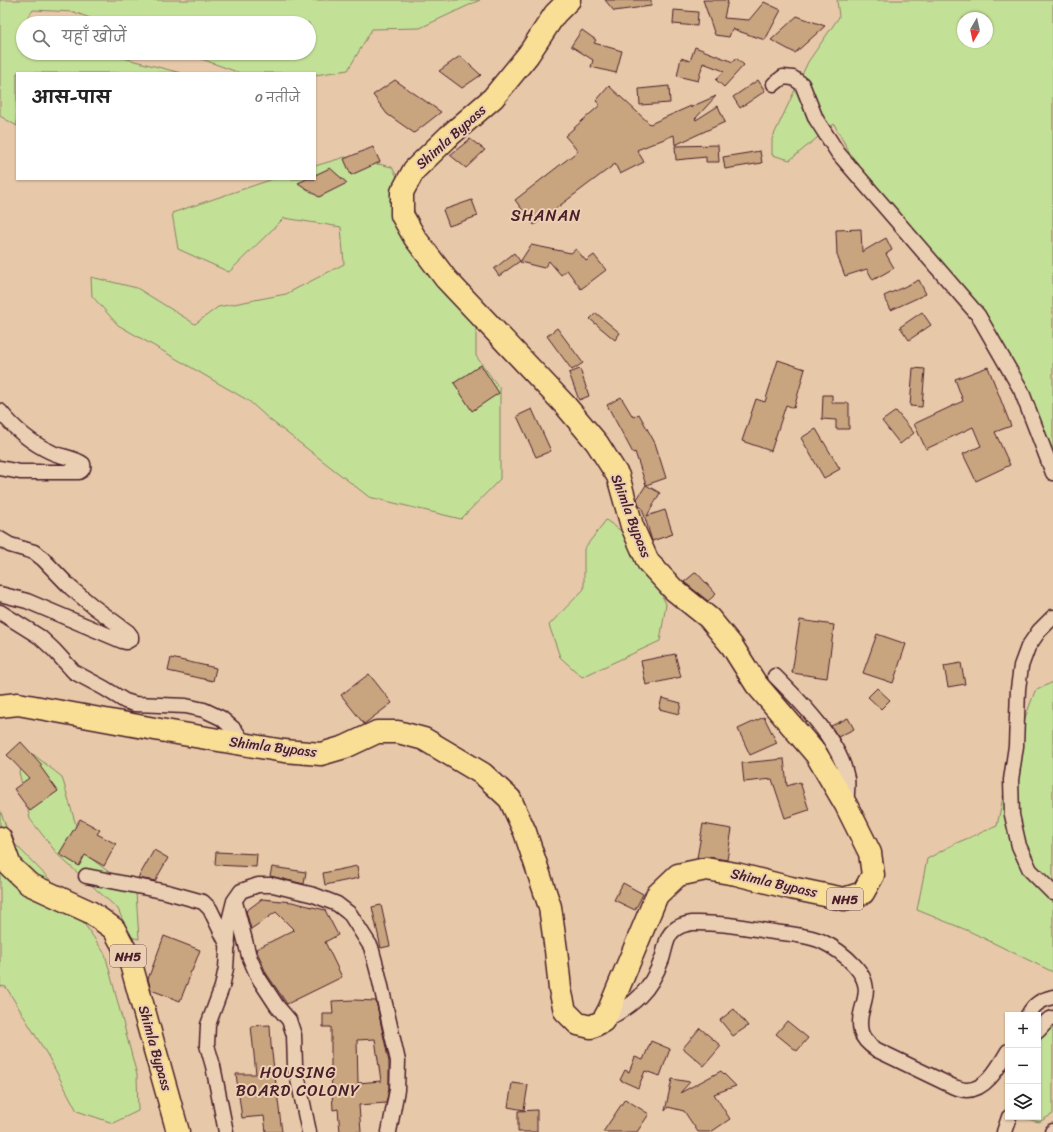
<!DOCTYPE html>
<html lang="hi">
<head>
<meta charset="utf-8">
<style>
	:root { --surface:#fff; --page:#f6f6f6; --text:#222; --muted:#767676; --line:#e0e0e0 }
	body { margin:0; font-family:Sriracha,"Playpen Sans Deva",sans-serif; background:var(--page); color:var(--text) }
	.controls { position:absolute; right:12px; bottom:12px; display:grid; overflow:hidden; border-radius:0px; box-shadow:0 1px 3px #0004 }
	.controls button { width:36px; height:36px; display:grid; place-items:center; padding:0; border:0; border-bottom:1px solid var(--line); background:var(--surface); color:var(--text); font:20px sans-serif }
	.compass { position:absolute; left:957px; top:12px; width:36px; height:36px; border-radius:50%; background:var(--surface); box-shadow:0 1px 3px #0004; rotate:189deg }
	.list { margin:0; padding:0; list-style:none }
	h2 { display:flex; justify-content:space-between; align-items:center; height:52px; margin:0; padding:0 16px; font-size:17px }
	h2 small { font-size:13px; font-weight:400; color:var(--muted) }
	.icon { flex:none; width:22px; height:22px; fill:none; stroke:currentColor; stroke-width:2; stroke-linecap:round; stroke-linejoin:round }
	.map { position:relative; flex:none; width:1053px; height:1132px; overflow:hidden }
	.search { position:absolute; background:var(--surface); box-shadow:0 1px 3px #0004; left:16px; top:16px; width:300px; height:44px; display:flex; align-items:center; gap:10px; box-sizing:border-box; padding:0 14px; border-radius:22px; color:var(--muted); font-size:15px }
	.panel { position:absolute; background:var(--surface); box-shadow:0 1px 3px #0004; left:16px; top:72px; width:300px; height:108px; border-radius:0px }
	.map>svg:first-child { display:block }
	.green { fill:#c3e097; stroke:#868061; fill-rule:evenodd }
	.building { fill:#c8a47f; stroke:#4a1f2b; fill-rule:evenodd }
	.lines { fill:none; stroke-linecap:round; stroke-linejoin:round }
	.minor-casing { stroke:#4a1f2b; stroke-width:17 }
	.trunk-casing { stroke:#4a1f2b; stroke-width:25 }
	.minor { stroke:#ebcfb2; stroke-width:14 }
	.trunk { stroke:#f9df96; stroke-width:22 }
	.labels { text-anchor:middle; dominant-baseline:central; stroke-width:4; stroke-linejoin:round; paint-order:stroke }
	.shield { fill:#ebcfb2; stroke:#7a5454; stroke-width:1 }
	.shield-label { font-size:13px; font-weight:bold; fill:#4a1f2b }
	.street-label { font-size:14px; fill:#4a1f2b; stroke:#ebcfb2 }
	.quarter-label { font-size:16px; letter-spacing:1px; fill:#4a1f2b; stroke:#ebcfb2 }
</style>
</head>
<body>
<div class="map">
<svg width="1053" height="1132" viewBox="0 0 1053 1132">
	<rect width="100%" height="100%" fill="#e7c9aa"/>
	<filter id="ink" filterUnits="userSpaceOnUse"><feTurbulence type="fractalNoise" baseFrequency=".025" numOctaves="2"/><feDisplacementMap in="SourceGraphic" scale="8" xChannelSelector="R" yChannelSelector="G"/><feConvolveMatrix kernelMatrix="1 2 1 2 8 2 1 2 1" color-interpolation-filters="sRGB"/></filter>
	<g filter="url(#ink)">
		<g class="green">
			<path d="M 0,0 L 480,0 L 420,28 L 372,29 L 348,70 L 315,75 L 315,73 L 240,73 L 185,53 L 309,53 L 309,23 L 103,23 L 74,12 L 33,10 L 21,27 L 23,29 L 23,53 L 104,53 L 181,73 L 17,73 L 17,126 L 0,116 Z"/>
			<path d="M 837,0 L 1053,0 L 1053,457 L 994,330 L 858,168 L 834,124 L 790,160 L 772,155 L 772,139 L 808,62 L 839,17 ZM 963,18 L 987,18 L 987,42 L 963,42 Z"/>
			<path d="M 345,157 L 392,167 L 411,204 L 440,267 L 476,320 L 476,356 L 500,389 L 500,479 L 461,519 L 369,497 L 269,419 L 249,401 L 118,325 L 92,296 L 91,277 L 137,288 L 195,324 L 218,307 L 286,294 L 344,264 L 341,227 L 284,218 L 229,272 L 178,249 L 172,213 L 273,179 L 315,179 L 315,166 Z"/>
			<path d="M 606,520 L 635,541 L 666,604 L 660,641 L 582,677 L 560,657 L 549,625 L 584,589 L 584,549 Z"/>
			<path d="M 1053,682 L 1053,972 L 969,931 L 917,910 L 927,859 L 954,844 L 997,826 L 1012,753 L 1035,691 Z"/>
			<path d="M 33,754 L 62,777 L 84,853 L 136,893 L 139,939 L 130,937 L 118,909 L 59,856 L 30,819 L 19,772 Z"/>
			<path d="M 0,810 L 11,840 L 64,894 L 105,954 L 137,1075 L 138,1111 L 113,1123 L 77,1111 L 48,1056 L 6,987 L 0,986 Z"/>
			<path d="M 1053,1018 L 1053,1114 L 1039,1122 L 1020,1117 L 1038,1117 L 1038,1046 L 1049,1022 Z"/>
		</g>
		<g class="building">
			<path d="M 605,0 L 651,0 L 651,6 L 614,11 Z"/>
			<path d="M 703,0 L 728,0 L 724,18 L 749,20 L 764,2 L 781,10 L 765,40 L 732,29 L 729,37 L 715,35 Z"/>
			<path d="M 674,10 L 698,12 L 697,26 L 673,24 Z"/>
			<path d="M 797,16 L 825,26 L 795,53 L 771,40 Z"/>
			<path d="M 582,30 L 596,40 L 594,43 L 622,51 L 616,73 L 591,67 L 593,60 L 571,46 Z"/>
			<path d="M 695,47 L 733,62 L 736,58 L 744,65 L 724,87 L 716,80 L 724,71 L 703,63 L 698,81 L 677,76 L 681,58 L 690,61 Z"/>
			<path d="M 460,56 L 481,75 L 462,88 L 439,71 Z"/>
			<path d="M 395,80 L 441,112 L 414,133 L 387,114 L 373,95 Z"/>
			<path d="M 758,80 L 765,91 L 740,108 L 733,97 Z"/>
			<path d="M 609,86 L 650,124 L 691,106 L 691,108 L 693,106 L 716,96 L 695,119 L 696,120 L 718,106 L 725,122 L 675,145 L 674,135 L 637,150 L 644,162 L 620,174 L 615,164 L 534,225 L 515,200 L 578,151 L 565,136 L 600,105 L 596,101 Z"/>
			<path d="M 669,86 L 670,103 L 640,105 L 639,89 Z"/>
			<path d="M 470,139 L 485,150 L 466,168 L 450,155 Z"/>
			<path d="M 718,145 L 719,162 L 706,162 L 706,157 L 676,160 L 675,146 Z"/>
			<path d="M 373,147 L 380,162 L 351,175 L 344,159 Z"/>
			<path d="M 760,151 L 762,163 L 725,169 L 723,157 Z"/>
			<path d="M 330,168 L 347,183 L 319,197 L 298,183 L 307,179 L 315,179 L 315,175 Z"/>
			<path d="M 472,200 L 478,216 L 449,226 L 443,210 Z"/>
			<path d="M 861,229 L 862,252 L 886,238 L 892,250 L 886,254 L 894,268 L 873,280 L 867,269 L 845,276 L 837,255 L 836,230 Z"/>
			<path d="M 531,245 L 571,253 L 576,249 L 586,261 L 594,255 L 606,270 L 581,289 L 567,270 L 561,275 L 549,261 L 544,268 L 520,262 Z"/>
			<path d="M 514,253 L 520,261 L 499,276 L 494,269 Z"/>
			<path d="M 919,280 L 926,294 L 891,310 L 884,296 Z"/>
			<path d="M 922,312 L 931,325 L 909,340 L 900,327 Z"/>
			<path d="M 596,313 L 620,333 L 615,340 L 590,319 Z"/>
			<path d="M 557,328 L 583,363 L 572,370 L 547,336 Z"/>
			<path d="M 778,360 L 805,369 L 794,408 L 786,405 L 771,451 L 742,441 L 756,399 L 765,402 Z"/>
			<path d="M 481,365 L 499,393 L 472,411 L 454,383 Z"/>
			<path d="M 988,367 L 1011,426 L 995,432 L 1010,465 L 976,481 L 963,454 L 981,446 L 973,427 L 926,449 L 914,424 L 963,401 L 955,379 Z"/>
			<path d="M 913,368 L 925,369 L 922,407 L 910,406 Z"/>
			<path d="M 580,369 L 589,396 L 579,400 L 569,373 Z"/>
			<path d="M 823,395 L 832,395 L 832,403 L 849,403 L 849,429 L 836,429 L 836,420 L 822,419 Z"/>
			<path d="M 621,397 L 633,417 L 639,414 L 655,443 L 666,478 L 646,485 L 635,452 L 633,453 L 607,405 Z"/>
			<path d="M 532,409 L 551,451 L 536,457 L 517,416 Z"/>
			<path d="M 896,411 L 914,433 L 900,444 L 882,421 Z"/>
			<path d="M 816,429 L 840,469 L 824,478 L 801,438 Z"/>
			<path d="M 646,485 L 660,493 L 647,516 L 665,510 L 673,534 L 652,541 L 642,508 L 639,506 L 637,499 Z"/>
			<path d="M 696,572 L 716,594 L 708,601 L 684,582 Z"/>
			<path d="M 800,620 L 834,625 L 827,678 L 792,673 Z"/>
			<path d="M 877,634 L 906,644 L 893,683 L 863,673 Z"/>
			<path d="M 675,654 L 681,677 L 646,685 L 641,661 Z"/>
			<path d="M 171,658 L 216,668 L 213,681 L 168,671 Z"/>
			<path d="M 961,663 L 965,684 L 948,687 L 944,666 Z"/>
			<path d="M 369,674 L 392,703 L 364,724 L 341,695 Z"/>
			<path d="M 877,688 L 890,700 L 881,709 L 868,697 Z"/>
			<path d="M 662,698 L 681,703 L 679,714 L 659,709 Z"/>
			<path d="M 764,717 L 777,743 L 750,755 L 738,729 Z"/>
			<path d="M 848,718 L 854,729 L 838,737 L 831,726 Z"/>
			<path d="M 21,742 L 42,765 L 40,766 L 58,791 L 30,811 L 14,789 L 29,778 L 7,755 Z"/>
			<path d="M 784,759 L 787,786 L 800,782 L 809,810 L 785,818 L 772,779 L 744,782 L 742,763 Z"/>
			<path d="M 80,819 L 100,830 L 97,834 L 116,844 L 104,866 L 85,855 L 79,866 L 59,854 Z"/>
			<path d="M 703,824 L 732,829 L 727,860 L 708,857 L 697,858 Z"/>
			<path d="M 154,850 L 168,858 L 155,881 L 138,878 Z"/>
			<path d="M 216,852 L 257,854 L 256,867 L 215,865 Z"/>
			<path d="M 357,866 L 359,878 L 325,885 L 323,873 Z"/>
			<path d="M 272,867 L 306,872 L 304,884 L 270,876 Z"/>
			<path d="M 623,883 L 643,894 L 635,910 L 614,900 Z"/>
			<path d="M 262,899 L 292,902 L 325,910 L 338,935 L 325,942 L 342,977 L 287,1004 L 266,973 L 256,949 L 294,930 L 276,912 L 251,929 L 246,911 Z"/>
			<path d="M 381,905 L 390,946 L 381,948 L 372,907 Z"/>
			<path d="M 164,936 L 200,950 L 192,971 L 189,973 L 190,976 L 180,1001 L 151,990 L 148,979 Z"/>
			<path d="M 354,1000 L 376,1001 L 389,1062 L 389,1089 L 386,1103 L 359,1105 L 361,1132 L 340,1132 L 338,1109 L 333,1110 L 331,1071 L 331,1027 L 323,1027 L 323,1014 L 333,1014 L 332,1001 ZM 375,1039 L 381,1081 L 358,1083 L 357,1040 Z"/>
			<path d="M 734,1009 L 748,1026 L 733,1036 L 720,1020 Z"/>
			<path d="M 787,1021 L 808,1038 L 797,1051 L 776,1034 Z"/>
			<path d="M 270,1025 L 271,1045 L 282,1132 L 266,1132 L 264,1116 L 242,1118 L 236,1074 L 256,1074 L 251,1026 Z"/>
			<path d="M 700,1028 L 721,1046 L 704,1066 L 683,1048 Z"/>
			<path d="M 651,1041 L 670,1049 L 660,1076 L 645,1071 L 638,1088 L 620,1080 L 625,1070 L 629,1072 L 635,1057 L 643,1060 Z"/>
			<path d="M 721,1071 L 736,1086 L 714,1094 L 730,1119 L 711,1132 L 698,1132 L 684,1111 L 668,1107 L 665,1111 L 672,1079 L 690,1082 L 680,1093 Z"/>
			<path d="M 512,1083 L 528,1085 L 524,1110 L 508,1107 Z"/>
			<path d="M 625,1099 L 649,1114 L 637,1132 L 603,1132 Z"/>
			<path d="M 537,1110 L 537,1132 L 518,1132 L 518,1111 Z"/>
		</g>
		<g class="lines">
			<defs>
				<g id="minor">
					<path d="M 774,84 L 783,77 L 793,78 L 802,84 L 816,119 L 838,153 L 978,315 L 1021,390 L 1053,473"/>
					<path d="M 0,411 C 13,427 31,443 51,452 C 61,457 73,457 83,464 C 84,468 83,470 79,472 L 20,472 L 0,468"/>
					<path d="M 0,539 L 10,545 L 34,552 L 43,559 L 71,588 L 94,607 L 128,632 L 131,636 L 131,639 L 126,642 L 122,641 L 27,601 L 0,594"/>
					<path d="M 0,612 L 40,637 L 54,650 L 74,672 L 104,688 L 125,701 L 135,704 L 186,706 L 204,710 L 221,718 L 235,730 L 245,745"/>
					<path d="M 1053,617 L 1039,631 L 1028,647 L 1021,666 L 1018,689 L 1016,746 L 1011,780 L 1012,815 L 1019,846 L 1030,870 L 1053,893"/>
					<path d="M 775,676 C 801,702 840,741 847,778 C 848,786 847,795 846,803"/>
					<path d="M 86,876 L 167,892 L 203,902 L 210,909 L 228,946"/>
					<path d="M 235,902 L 249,956 L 258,977 L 277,1006 L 289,1020 L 294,1035 L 295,1065 L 309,1132"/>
					<path d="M 1028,1015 C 1034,1004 1041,1000 1053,997"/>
					<path d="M 604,1021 C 634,1005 650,992 662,959 C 665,950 666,937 673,931 C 678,926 685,924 692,923 C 720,922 747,928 774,932 C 789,934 807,935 821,941 C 834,947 846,956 855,966 C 879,993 855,1006 861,1032 C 863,1040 871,1046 877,1050 L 954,1087 C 958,1088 962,1090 966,1090 C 986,1091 999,1066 1008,1051"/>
					<path d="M 1038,1031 L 1048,1020 L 1053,1018"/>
					<path d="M 226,1132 L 213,1066 L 207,1045 L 208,1025 L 222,987 L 226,968 L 229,921 L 234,901 L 241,891 L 258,885 L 273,885 L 289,889 L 314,895 L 337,904 L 350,914 L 371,947 L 378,973 L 398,1061 L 397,1090 L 389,1132"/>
					<path d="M 1004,1132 L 1009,1117"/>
					<path d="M 1052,1132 L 1053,1131"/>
				</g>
				<g id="trunk">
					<path d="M 0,706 L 18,704 L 171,732 L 284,751 L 321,754 L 345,747 L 377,732 L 398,732 L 424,739 L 483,774 L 510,799 L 525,832 L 550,907 L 556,950 L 560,989 L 565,1011 L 578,1024 L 591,1027 L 603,1021 L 609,1010 L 657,895 L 678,875 L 706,869 L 736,874 L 791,888 L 844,899 L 863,893 L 873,875 L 870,853 L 846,805 L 816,754 L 756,684 L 732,646 L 709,618 L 674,590 L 648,562 L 632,526 L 618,476 L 597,443 L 565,405 L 446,279 L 415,238 L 402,215 L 402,192 L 414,170 L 449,136 L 493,98 L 528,55 L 555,14 L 569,0"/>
					<path d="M 0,838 L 10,866 L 29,884 L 90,912 L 114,929 L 129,957 L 178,1132"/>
				</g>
			</defs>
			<use href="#minor" class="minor-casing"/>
			<use href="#trunk" class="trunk-casing"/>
			<use href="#minor" class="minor"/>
			<use href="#trunk" class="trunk"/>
		</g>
	</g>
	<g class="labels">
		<g class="shield">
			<rect x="827" y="888" width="36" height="22" rx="3"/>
			<rect x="110" y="945" width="36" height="22" rx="3"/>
		</g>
		<g class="shield-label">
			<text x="845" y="899">NH5</text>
			<text x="128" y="956">NH5</text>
		</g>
		<g class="street-label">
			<text transform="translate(451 137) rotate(-42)">Shimla Bypass</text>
			<text transform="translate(631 516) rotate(69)">Shimla Bypass</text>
			<text transform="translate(273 747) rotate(7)">Shimla Bypass</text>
			<text transform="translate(774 883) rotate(13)">Shimla Bypass</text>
			<text transform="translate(155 1048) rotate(74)">Shimla Bypass</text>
		</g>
		<g class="quarter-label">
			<text x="546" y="215">SHANAN</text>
			<text x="298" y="1072">HOUSING<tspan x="298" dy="18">BOARD COLONY</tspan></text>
		</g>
	</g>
</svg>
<div class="controls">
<button>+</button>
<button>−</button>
<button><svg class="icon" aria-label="layers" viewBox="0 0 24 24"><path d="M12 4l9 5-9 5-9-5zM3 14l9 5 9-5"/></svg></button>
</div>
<svg class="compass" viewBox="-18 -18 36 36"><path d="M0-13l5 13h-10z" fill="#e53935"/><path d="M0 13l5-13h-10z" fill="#767676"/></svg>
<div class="search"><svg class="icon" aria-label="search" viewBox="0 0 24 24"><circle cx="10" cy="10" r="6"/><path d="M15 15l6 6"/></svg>यहाँ खोजें</div>
<section class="panel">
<h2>आस-पास<small>0 नतीजे</small></h2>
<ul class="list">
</ul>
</section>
</div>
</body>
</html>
